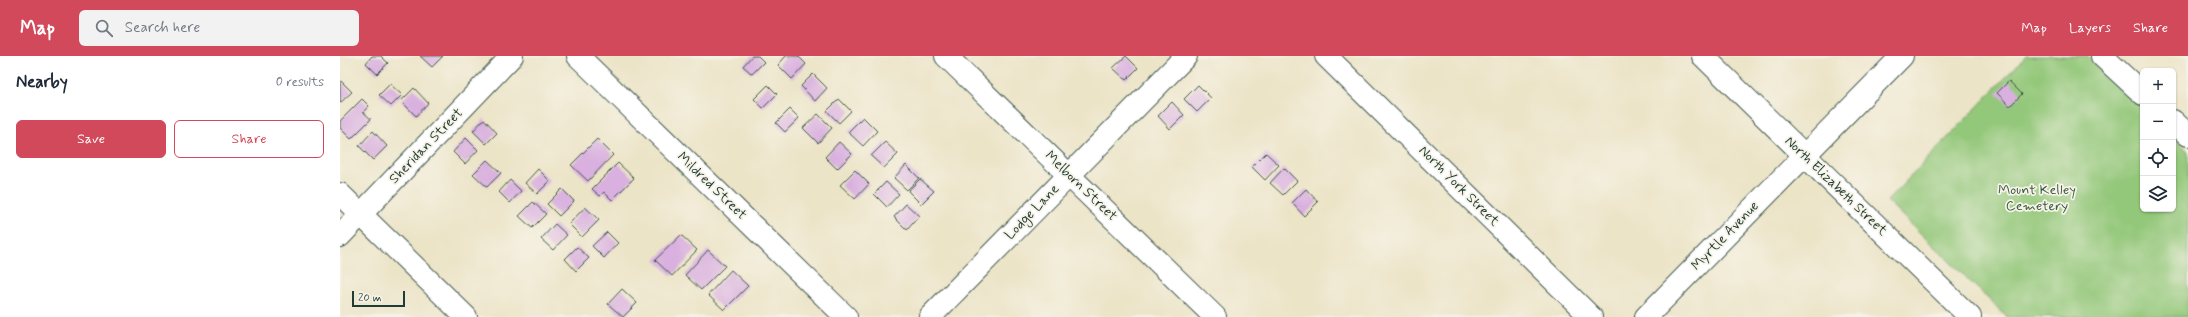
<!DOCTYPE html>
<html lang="en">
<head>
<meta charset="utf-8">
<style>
	:root { --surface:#fff; --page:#f2f2f3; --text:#1f2937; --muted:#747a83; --line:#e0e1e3; --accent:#d1495b }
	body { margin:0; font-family:Mynerve,sans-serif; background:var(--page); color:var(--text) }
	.controls { position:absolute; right:12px; top:12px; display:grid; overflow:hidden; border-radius:6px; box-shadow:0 1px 3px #0004 }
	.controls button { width:36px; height:36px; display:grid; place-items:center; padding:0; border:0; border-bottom:1px solid var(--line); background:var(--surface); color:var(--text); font:20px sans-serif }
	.scale { position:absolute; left:12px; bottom:10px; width:53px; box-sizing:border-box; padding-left:4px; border:2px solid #1f3d34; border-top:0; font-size:11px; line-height:14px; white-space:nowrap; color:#1f3d34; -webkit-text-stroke:3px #f7f3e8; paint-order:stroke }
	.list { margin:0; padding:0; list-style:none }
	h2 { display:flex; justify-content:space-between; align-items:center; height:52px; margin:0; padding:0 16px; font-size:17px }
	h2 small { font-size:13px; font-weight:400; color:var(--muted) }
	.actions { display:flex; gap:8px; padding:12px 16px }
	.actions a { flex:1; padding:9px 0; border:1px solid var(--accent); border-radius:6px; text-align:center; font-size:14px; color:var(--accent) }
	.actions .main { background:var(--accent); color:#fff }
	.icon { flex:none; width:22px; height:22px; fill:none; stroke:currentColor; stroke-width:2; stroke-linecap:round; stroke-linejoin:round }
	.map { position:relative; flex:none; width:1848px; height:261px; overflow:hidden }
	header { display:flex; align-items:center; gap:24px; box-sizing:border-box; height:56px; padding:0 20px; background:var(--accent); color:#fff }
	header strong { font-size:19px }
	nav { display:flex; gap:22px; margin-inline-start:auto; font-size:14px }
	.search { width:280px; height:36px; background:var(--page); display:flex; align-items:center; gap:10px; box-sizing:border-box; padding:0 14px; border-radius:6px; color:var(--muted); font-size:15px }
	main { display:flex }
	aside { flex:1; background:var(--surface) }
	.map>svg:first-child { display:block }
	.green { fill:#93c779; stroke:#598256 }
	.building { fill:#d9b0df }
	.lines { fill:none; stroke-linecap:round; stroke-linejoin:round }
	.minor-casing { stroke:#3e564a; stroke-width:24 }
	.minor { stroke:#fff; stroke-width:22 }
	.labels { text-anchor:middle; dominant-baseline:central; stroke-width:3.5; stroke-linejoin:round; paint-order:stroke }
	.street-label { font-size:14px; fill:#1f3d34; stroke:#f7f3e8 }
	.park-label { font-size:14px; fill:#365942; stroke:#f7f3e8 }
</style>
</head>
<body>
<header>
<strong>Map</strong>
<div class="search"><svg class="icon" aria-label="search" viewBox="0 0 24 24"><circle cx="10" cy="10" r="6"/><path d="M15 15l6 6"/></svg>Search here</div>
<nav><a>Map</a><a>Layers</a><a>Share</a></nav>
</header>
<main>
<aside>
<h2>Nearby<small>0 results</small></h2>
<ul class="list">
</ul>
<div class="actions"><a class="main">Save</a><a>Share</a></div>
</aside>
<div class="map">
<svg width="1848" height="261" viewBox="0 0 1848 261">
	<rect width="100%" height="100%" fill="#f7f3e8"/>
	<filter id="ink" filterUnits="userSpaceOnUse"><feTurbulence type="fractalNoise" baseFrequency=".025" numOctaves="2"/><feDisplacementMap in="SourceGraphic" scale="8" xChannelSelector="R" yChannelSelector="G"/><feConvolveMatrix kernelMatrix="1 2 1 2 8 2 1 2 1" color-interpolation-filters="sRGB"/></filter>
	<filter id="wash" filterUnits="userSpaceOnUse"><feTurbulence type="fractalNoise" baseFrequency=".012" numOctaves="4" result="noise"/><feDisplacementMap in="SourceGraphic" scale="16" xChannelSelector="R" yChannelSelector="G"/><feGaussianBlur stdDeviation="0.9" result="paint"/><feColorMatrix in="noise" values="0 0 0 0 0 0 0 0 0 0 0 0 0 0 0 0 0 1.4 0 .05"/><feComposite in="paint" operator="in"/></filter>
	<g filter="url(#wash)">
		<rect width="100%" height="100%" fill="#ece4c7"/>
		<path class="green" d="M 1686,0 L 1748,0 L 1803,52 L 1803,153 L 1833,153 L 1833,81 L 1848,95 L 1848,261 L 1667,261 L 1547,145 Z"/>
		<g id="blocks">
			<g class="building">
				<path d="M 32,0 L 41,0 L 48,7 L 37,18 L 26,7 Z"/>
				<path d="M 80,0 L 103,0 L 92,11 Z"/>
				<path d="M 412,0 L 418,0 L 424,6 L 412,18 L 403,10 Z"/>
				<path d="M 446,0 L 458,0 L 466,8 L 452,23 L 438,9 Z"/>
				<path d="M 786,0 L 798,12 L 786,24 L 773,12 Z"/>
				<path d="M 473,18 L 487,32 L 475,45 L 461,30 Z"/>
				<path d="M 0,24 L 12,36 L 0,47 Z"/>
				<path d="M 1669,25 L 1682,38 L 1670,50 L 1657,37 Z"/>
				<path d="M 50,28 L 62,39 L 51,50 L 39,39 Z"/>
				<path d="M 428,29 L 437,38 L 423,52 L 414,43 Z"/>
				<path d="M 858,29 L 871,42 L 857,56 L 844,43 Z"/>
				<path d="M 74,32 L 88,47 L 76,60 L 61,45 Z"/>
				<path d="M 22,43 L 29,50 L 23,56 L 31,63 L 11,83 L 0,72 L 0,65 Z"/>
				<path d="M 499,43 L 511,55 L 499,67 L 487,55 Z"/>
				<path d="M 832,46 L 844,59 L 830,73 L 818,60 Z"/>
				<path d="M 450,53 L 459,62 L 445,76 L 436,67 Z"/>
				<path d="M 478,58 L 492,72 L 478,87 L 463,72 Z"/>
				<path d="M 523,61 L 537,75 L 523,90 L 508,76 Z"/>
				<path d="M 144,63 L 157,77 L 146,88 L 133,75 Z"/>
				<path d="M 33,75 L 47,90 L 33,104 L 19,90 Z"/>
				<path d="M 126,82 L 138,94 L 125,108 L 113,96 Z"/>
				<path d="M 257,83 L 273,99 L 248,125 L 231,109 Z"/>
				<path d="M 499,86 L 512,98 L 497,113 L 485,101 Z"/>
				<path d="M 545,86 L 558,98 L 544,112 L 531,100 Z"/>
				<path d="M 926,97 L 939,109 L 925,124 L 912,111 Z"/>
				<path d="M 147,104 L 161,117 L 147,131 L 133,118 Z"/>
				<path d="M 278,107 L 294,122 L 272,144 L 264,136 L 260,140 L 252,133 Z"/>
				<path d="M 566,109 L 579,122 L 567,134 L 554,122 Z"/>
				<path d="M 944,112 L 957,125 L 943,139 L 930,127 Z"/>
				<path d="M 198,113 L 210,125 L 197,138 L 185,127 Z"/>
				<path d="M 515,114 L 529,128 L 515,143 L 500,129 Z"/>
				<path d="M 580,123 L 594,135 L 581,148 L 568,135 Z"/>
				<path d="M 170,124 L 181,135 L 170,147 L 159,136 Z"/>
				<path d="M 546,126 L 559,138 L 547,151 L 534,138 Z"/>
				<path d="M 222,133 L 234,145 L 219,160 L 207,148 Z"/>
				<path d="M 966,133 L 978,146 L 964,160 L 952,147 Z"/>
				<path d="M 193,146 L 206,158 L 192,172 L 179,160 Z"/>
				<path d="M 566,148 L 579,160 L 567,174 L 554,161 Z"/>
				<path d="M 245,151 L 259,164 L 242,181 L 229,168 Z"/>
				<path d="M 215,168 L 227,179 L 213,194 L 201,183 Z"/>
				<path d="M 267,176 L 278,187 L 264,202 L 252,190 Z"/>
				<path d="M 341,179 L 357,194 L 332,220 L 315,204 Z"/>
				<path d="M 237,191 L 249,202 L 236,215 L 225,203 Z"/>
				<path d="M 368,194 L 385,210 L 361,234 L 345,219 Z"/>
				<path d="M 391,214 L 408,230 L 384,254 L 368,239 Z"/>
				<path d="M 282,233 L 297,247 L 283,261 L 268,248 Z"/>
			</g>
		</g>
	</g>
	<g filter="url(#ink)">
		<use href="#blocks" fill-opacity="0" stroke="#3e564a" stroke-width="1"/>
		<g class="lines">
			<defs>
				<g id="minor">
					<path d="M 238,0 L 506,261"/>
					<path d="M 606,0 L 875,261"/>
					<path d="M 986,0 L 1251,261"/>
					<path d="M 1363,0 L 1630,261"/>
					<path d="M 1762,0 L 1803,38"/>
					<path d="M 1833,65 L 1848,79"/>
					<path d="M 0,138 L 126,261"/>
					<path d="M 0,180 L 172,0"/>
					<path d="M 590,261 L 846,0"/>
					<path d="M 1306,261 L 1562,0"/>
				</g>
			</defs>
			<use href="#minor" class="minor-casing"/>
			<use href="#minor" class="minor"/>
		</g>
	</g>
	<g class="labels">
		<g class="street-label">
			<text transform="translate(86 90) rotate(-46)">Sheridan Street</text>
			<text transform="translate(372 130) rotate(44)">Mildred Street</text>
			<text transform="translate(741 130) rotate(44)">Melborn Street</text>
			<text transform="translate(1119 130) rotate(45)">North York Street</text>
			<text transform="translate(1496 130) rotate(44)">North Elizabeth Street</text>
			<text transform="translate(692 156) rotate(-46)">Lodge Lane</text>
			<text transform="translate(1385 180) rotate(-46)">Myrtle Avenue</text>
		</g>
		<g class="park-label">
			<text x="1697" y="134">Mount Kelley<tspan x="1697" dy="16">Cemetery</tspan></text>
		</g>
	</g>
</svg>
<div class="controls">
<button>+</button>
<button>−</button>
<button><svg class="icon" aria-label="locate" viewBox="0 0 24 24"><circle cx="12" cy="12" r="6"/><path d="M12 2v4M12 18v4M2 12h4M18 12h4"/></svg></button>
<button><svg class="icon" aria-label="layers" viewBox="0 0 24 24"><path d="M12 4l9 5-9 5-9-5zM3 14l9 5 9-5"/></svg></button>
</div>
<div class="scale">20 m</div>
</div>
</main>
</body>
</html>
